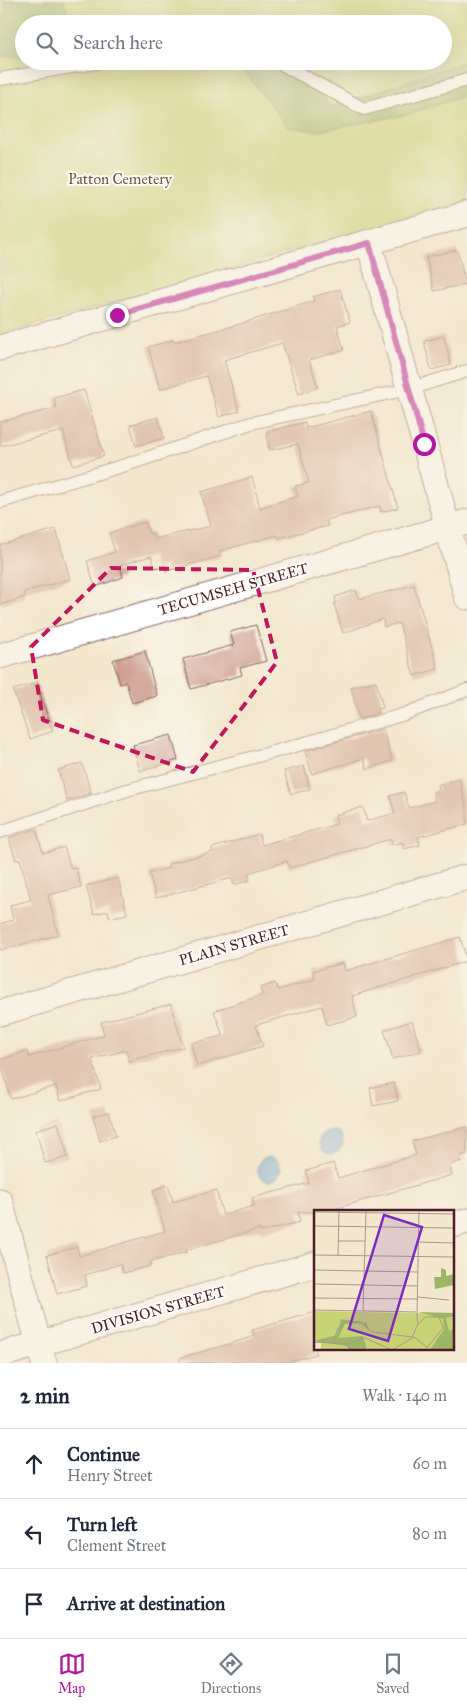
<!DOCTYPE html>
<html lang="en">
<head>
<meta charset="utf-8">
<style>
	:root { --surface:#fff; --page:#f2f2f3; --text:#1f2937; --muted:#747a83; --line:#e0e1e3; --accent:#b5179e }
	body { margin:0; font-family:"IM FELL Great Primer",serif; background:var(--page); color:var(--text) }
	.stop { position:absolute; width:15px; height:15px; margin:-11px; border:4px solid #b5179e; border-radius:50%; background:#fff }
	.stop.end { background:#b5179e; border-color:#fff; box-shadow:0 1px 5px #0008 }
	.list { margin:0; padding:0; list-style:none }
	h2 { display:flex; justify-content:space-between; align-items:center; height:65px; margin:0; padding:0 20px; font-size:21px }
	h2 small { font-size:16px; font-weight:400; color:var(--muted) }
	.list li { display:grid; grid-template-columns:32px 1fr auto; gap:15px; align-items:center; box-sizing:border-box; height:70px; padding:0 20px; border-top:1px solid var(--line) }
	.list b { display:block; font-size:19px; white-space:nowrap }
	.list p { margin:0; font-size:16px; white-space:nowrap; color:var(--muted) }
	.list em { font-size:16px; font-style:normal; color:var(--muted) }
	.icon { flex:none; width:28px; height:28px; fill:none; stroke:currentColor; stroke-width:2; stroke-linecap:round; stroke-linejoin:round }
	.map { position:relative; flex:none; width:467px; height:1363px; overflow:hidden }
	.search { position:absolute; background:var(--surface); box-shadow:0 5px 20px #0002; left:15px; right:15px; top:15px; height:55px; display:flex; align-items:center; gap:12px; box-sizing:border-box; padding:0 18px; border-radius:28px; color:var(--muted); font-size:19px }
	.sheet { height:275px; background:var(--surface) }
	nav { display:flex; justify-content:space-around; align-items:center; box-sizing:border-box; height:70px; border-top:1px solid var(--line); background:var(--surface); font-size:14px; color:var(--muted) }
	nav a { display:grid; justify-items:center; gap:2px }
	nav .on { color:var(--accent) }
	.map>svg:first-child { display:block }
	.green { fill:#c7d374; stroke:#887950; fill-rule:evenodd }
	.forest { fill:#9db566; stroke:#746a48 }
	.water { fill:#649ed3; stroke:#575e7f }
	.building { fill:#ce9c8d }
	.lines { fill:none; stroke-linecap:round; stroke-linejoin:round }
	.service-casing { stroke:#856564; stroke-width:14 }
	.minor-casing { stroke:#856564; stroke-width:27 }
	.service { stroke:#fff; stroke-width:12 }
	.minor { stroke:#fff; stroke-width:25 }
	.route { stroke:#b5179e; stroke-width:6 }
	.marked { fill:none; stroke:#c2185b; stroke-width:4; stroke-dasharray:10 6; stroke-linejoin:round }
	.labels { text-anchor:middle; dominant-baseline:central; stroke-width:4; stroke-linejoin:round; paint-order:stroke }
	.park-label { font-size:15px; fill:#705541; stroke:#fdfcf7 }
	.street-label { font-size:15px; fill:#4a1f2b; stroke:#fdfcf7 }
	.inset-road { fill:none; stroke:#af978d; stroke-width:1 }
	.view { fill:#7b2cbf; fill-opacity:0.15; stroke:#7b2cbf; stroke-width:2.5 }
	.inset-edge { fill:none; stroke:#4a1f2b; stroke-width:2.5 }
</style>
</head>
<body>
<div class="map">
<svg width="467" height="1363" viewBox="0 0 467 1363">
	<rect width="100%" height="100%" fill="#fdfcf7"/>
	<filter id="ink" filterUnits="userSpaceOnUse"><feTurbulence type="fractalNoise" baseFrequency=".02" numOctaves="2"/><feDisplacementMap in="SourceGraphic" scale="10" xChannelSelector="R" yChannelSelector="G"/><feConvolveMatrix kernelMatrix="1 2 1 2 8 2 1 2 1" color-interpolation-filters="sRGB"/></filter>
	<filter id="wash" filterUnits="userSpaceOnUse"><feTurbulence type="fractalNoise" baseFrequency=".0096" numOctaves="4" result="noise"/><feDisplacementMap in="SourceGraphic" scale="20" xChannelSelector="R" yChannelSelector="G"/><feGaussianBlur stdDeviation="1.12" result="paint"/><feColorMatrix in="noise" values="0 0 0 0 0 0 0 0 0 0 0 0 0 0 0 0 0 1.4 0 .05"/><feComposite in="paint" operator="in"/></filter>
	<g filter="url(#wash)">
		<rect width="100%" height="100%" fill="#f3e7ce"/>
		<path class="green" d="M 0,0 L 467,0 L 467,201 L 0,335 ZM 24,24 L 443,24 L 443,61 L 24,61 Z"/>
		<g class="forest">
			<path d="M 5,0 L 64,0 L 69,24 L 24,24 L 24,57 L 0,56 L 0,21 L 6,12 Z"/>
			<path d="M 248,61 L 288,61 L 332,107 L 467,61 L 467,95 L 409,114 L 318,131 L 288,127 L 245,72 Z"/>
		</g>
		<g class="water">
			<circle cx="331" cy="1142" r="12"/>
			<circle cx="269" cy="1169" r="12"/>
		</g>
		<g id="blocks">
			<g class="building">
				<path d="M 457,250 L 466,284 L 434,291 L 426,257 Z"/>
				<path d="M 340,289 L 350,322 L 337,326 L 344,350 L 309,360 L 318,387 L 299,394 L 282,343 L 224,360 L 239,411 L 219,417 L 206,376 L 160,389 L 148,347 L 173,340 L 174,342 L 240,324 L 314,301 L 313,297 Z"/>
				<path d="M 444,336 L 451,365 L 431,370 L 424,341 Z"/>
				<path d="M 84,390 L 104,456 L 73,465 L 63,431 L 0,446 L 0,422 L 56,408 L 54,398 Z"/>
				<path d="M 371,411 L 398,508 L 381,512 L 380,506 L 326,520 L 328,526 L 278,538 L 277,535 L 220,551 L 221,556 L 166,571 L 165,565 L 155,568 L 151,556 L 120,565 L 123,577 L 95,587 L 87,561 L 115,552 L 109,533 L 145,522 L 149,534 L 152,532 L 154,539 L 211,526 L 201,492 L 252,477 L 260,508 L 298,496 L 295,486 L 309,483 L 298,444 L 270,450 L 266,432 L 305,422 L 306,428 Z"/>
				<path d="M 158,417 L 164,438 L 136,446 L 130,425 Z"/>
				<path d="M 56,529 L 70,579 L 24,592 L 25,597 L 0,605 L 0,545 Z"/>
				<path d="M 414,585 L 438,669 L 414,676 L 399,623 L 384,627 L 383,619 L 343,633 L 334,604 L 336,603 L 335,597 L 356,590 L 359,599 Z"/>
				<path d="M 256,625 L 266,661 L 240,668 L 242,675 L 191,689 L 183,659 L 234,645 L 230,632 Z"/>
				<path d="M 145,651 L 157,696 L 132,703 L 126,682 L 120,684 L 113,660 Z"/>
				<path d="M 376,681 L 383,708 L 377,709 L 378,713 L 359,719 L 351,687 Z"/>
				<path d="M 36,683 L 53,731 L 30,739 L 13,690 Z"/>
				<path d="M 383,729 L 392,761 L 367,769 L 364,758 L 312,774 L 305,751 Z"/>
				<path d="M 171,735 L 178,760 L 140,771 L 133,745 Z"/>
				<path d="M 82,763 L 91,793 L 67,801 L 58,770 Z"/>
				<path d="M 304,766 L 310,789 L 291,794 L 284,771 Z"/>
				<path d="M 459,779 L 467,809 L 467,824 L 418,837 L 420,845 L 404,849 L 403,842 L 392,845 L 391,839 L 289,868 L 287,861 L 248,873 L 250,880 L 234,885 L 232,878 L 156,898 L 149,873 L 169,868 L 168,864 L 213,852 L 212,848 L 259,834 L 262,845 L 337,824 L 335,815 L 363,807 L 367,821 L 395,813 L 390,796 L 404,792 L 409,808 L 435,801 L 433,792 L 439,790 L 438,785 Z"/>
				<path d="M 36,829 L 43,853 L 64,847 L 71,869 L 76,868 L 81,887 L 48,895 L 58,935 L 0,950 L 0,924 L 13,920 L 10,905 L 31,900 L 20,859 L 16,860 L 9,838 Z"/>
				<path d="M 118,878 L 127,914 L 110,918 L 108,911 L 94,914 L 86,886 Z"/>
				<path d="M 460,937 L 467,961 L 352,996 L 357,1017 L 327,1025 L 322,1006 L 256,1025 L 263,1046 L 197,1066 L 191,1043 L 223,1036 L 214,1011 L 262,995 L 260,988 L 275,983 L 278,990 L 315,979 L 313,971 L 343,963 L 345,971 Z"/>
				<path d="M 171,1004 L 183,1047 L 129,1061 L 126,1050 L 92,1059 L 101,1089 L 60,1101 L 56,1086 L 11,1099 L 0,1060 L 27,1051 L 29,1057 L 104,1035 L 101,1022 Z"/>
				<path d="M 412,1021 L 421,1051 L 393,1059 L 384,1030 Z"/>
				<path d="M 394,1083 L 398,1101 L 373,1106 L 370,1088 Z"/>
				<path d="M 109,1112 L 116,1136 L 100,1141 L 93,1116 Z"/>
				<path d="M 58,1123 L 68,1157 L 45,1163 L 36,1130 Z"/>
				<path d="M 467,1127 L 467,1154 L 460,1156 L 462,1161 L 449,1165 L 452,1175 L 323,1212 L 298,1212 L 300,1222 L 261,1232 L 260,1229 L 186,1250 L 187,1252 L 150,1262 L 151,1266 L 123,1273 L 120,1264 L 85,1275 L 87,1286 L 57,1294 L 47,1255 L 77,1247 L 79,1256 L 165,1231 L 153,1190 L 168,1185 L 173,1202 L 216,1190 L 223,1215 L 254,1206 L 252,1198 L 309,1183 L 306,1171 L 333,1163 L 338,1178 L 416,1155 L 412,1141 Z"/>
				<path d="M 316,1312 L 316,1354 L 285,1363 L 180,1363 L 180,1358 L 246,1339 L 254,1335 L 252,1330 Z"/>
			</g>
		</g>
	</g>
	<g filter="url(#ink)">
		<use href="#blocks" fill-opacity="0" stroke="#856564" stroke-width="1"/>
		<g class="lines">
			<defs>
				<g id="service">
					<path d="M 276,61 L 364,109 L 467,80"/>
					<path d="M 0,79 L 107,61"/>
					<path d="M 0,502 L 129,464 L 251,423 L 409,389 L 467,371"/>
					<path d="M 0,832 L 127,790 L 281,750 L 405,714 L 467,690"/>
				</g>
				<g id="minor">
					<path d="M 369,243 L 467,597"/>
					<path d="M 0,348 L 467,214"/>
					<path d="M 0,656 L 467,522"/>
					<path d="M 0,1013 L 467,877"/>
					<path d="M 0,1201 L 44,1363"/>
					<path d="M 453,1225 L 467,1221"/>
					<path d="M 0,1355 L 316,1264"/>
				</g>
			</defs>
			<use href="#service" class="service-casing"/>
			<use href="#minor" class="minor-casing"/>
			<use href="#service" class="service"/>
			<use href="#minor" class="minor"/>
		</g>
	</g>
	<g class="lines" filter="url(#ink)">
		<path class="route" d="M 117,315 L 369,243 L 424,444"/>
	</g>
	<path d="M0 0H467V1363H0ZM 111,568 L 253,570 L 277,662 L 193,772 L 43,720 L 31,647 Z" fill="#f3e7ce" fill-opacity=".55" fill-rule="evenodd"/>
	<path class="marked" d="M 111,568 L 253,570 L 277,662 L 193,772 L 43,720 L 31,647 Z"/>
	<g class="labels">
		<g class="park-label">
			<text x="120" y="179">Patton Cemetery</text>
		</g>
		<g class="street-label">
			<text transform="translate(233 589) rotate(-16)">TECUMSEH STREET</text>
			<text transform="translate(234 945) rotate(-16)">PLAIN STREET</text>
			<text transform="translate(158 1310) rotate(-16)">DIVISION STREET</text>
		</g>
	</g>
	<g transform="translate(314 1210)">
		<rect width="140" height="140" fill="#f3e7ce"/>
		<path d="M 0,101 L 140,104 L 140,126 L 122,140 L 7,140 L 7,133 L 0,133 Z" fill="#c7d374"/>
		<path d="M 127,58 L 132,60 L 132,66 L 140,64 L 140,75 L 121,79 L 120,67 L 127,67 ZM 105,102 L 140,103 L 140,106 L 132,108 L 135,121 L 140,119 L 140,140 L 116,140 L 130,119 L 129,109 ZM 27,109 L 53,113 L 54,121 L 49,113 L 31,114 L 24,128 L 49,126 L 53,140 L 36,140 L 32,136 L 0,131 L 23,125 Z" fill="#9db566"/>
		<path class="inset-road" d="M 105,0 L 103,108 L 104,114 L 112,107 L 125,107 L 129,118 L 111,140M 0,2 L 140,4M 0,16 L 140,18M 24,31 L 51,31M 104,32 L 140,33M 0,45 L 140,47M 24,45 L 25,0M 0,60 L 50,61M 50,61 L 104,62M 0,74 L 103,76M 103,87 L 135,90M 0,88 L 103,89M 0,100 L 102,102M 49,101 L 52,1M 0,132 L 34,134 L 37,140M 19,133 L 24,118 L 31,112 L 46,112 L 59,122 L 98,127 L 104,114M 34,134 L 51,128 L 78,140 L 100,127 L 113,137"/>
		<path class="view" d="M 70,5 L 108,17 L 74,131 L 35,119 Z"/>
		<rect width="140" height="140" class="inset-edge"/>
	</g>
</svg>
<div class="stop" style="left:424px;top:444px"></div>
<div class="stop end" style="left:117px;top:315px"></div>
<div class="search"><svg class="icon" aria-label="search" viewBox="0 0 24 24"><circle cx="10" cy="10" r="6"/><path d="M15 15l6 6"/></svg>Search here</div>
</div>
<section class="sheet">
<h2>2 min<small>Walk · 140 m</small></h2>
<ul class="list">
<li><svg class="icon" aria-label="ahead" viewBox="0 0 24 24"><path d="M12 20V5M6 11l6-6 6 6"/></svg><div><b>Continue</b><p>Henry Street</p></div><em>60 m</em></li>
<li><svg class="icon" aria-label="left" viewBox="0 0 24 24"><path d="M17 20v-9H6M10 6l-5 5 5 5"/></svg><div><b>Turn left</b><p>Clement Street</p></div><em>80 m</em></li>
<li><svg class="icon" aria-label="arrive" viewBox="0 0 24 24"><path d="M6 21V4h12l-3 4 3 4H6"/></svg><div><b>Arrive at destination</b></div></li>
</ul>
</section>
<nav>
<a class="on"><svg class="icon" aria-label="map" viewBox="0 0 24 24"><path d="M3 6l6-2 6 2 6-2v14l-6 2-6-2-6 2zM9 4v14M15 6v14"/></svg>Map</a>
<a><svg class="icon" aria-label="directions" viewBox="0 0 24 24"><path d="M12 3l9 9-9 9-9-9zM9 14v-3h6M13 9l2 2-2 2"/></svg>Directions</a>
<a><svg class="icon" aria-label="saved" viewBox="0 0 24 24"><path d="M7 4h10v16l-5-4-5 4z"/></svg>Saved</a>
</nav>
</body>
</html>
